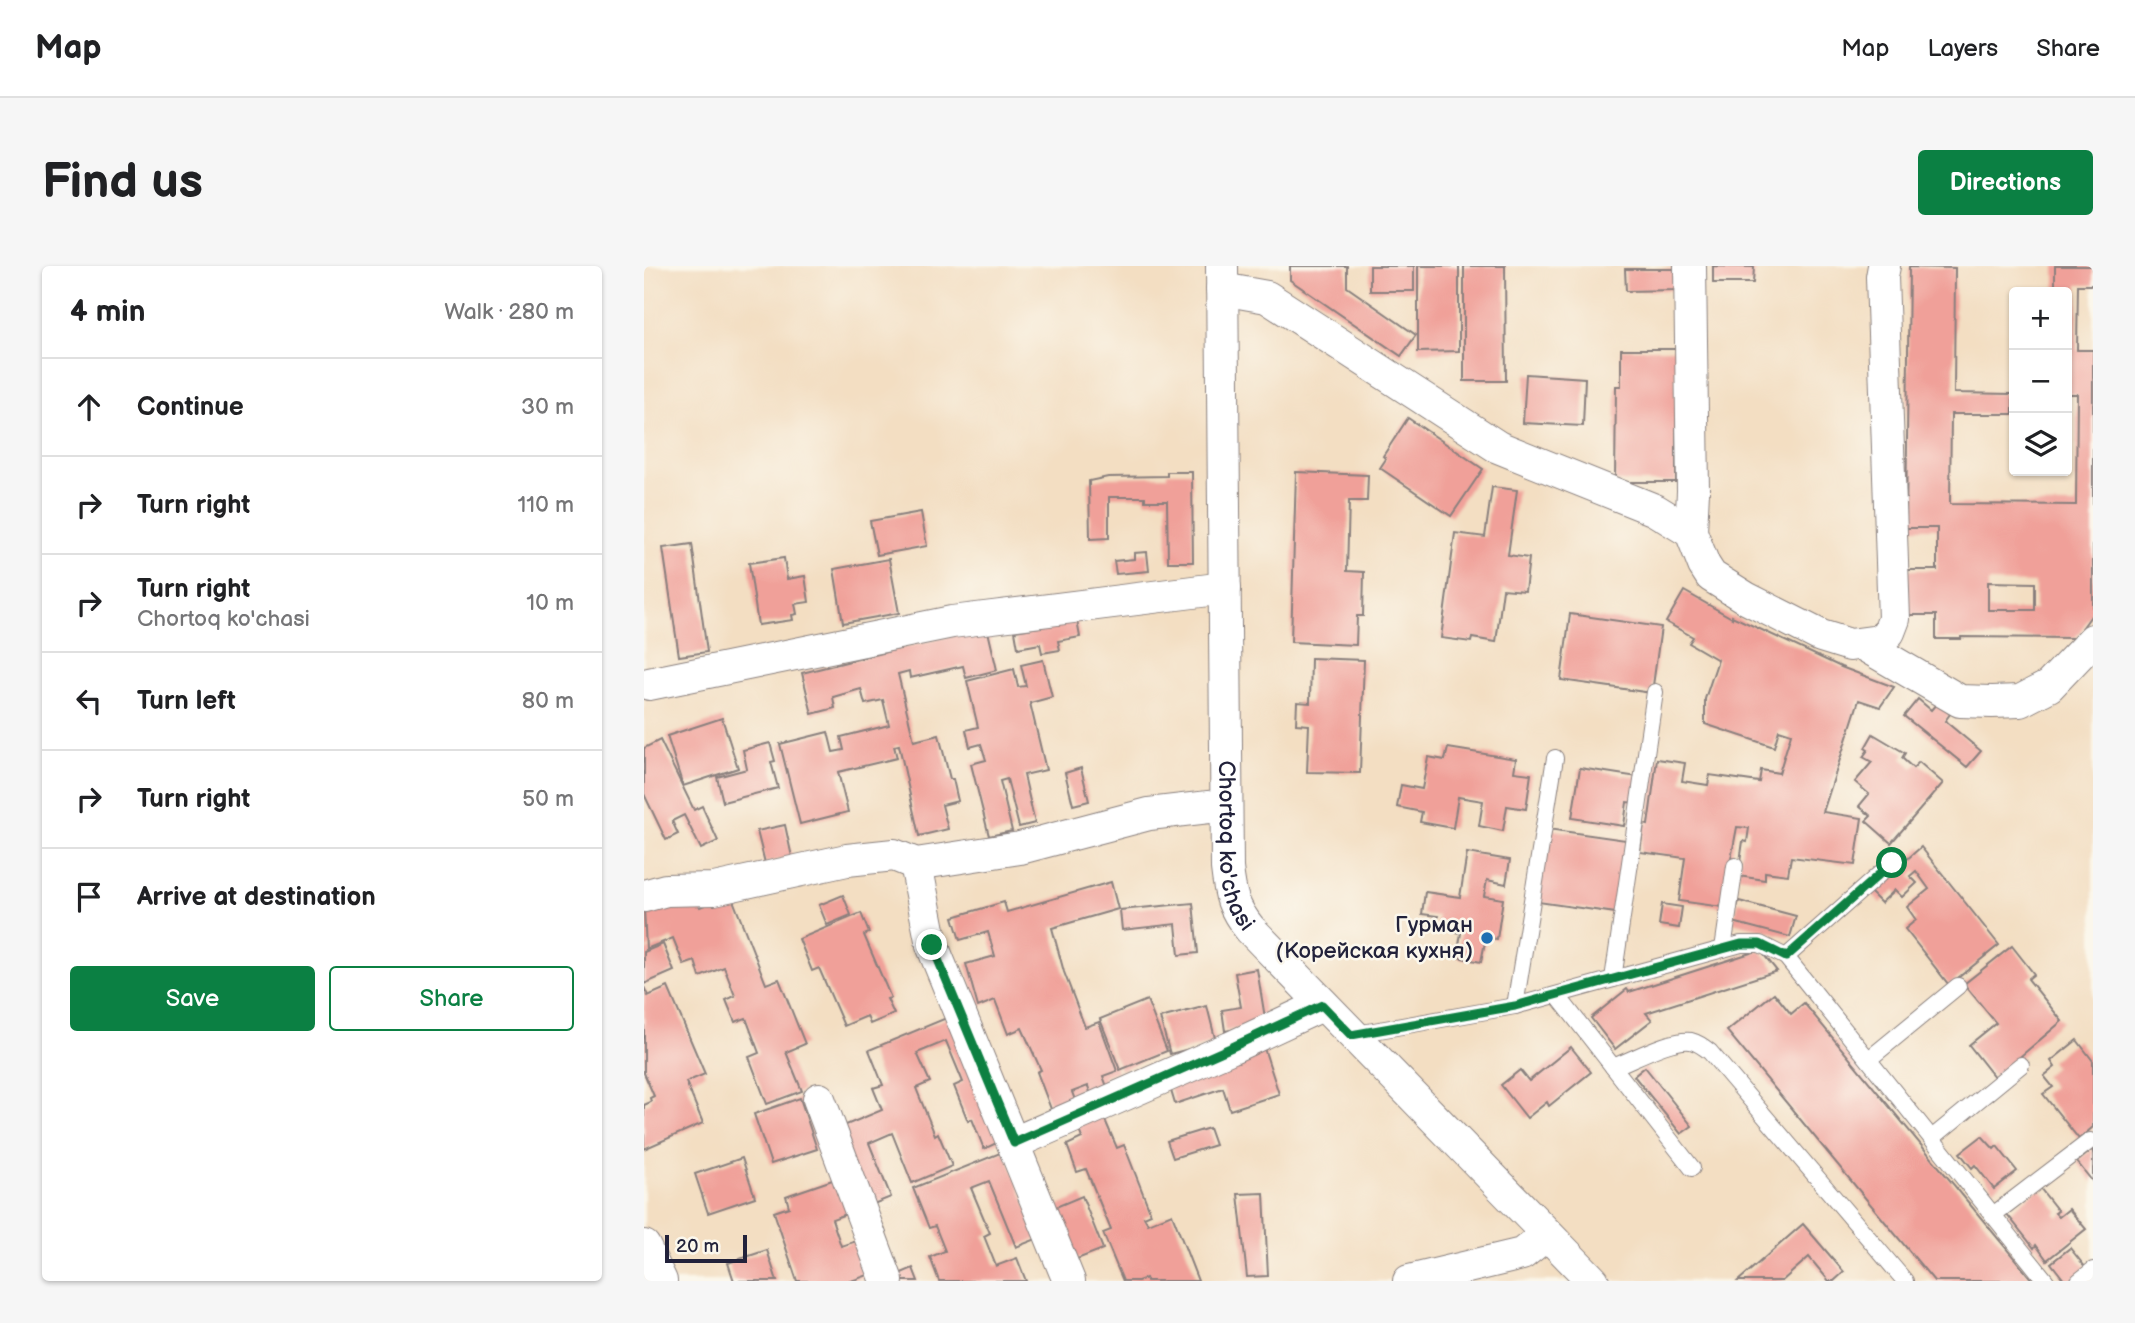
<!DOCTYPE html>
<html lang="en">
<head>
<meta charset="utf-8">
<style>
	:root { --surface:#fff; --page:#f6f6f6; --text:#202124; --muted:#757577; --line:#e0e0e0; --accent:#0b8043 }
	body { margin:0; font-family:"Balsamiq Sans",sans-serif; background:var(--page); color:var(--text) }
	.controls { position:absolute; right:21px; top:21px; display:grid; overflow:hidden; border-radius:7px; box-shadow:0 2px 5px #0004 }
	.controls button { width:63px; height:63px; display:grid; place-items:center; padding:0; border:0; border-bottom:2px solid var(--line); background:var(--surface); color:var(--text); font:35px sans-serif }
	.scale { position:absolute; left:21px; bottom:18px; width:82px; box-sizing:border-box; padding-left:7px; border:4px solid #22223b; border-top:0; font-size:19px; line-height:24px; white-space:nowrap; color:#22223b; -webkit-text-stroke:5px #fbf7ec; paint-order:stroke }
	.stop { position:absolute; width:21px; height:21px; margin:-16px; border:5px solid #0b8043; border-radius:50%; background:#fff }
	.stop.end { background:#0b8043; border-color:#fff; box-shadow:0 2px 7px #0008 }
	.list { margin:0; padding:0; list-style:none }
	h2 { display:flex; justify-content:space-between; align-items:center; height:91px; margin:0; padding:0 28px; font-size:30px }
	h2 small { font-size:23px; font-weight:400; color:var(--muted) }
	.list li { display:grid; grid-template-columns:46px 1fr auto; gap:21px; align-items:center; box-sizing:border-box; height:98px; padding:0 28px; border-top:2px solid var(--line) }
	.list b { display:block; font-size:26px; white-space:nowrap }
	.list p { margin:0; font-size:23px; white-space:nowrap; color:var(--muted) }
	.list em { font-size:23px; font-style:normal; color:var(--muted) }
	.actions { display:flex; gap:14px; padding:21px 28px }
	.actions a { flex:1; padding:16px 0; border:2px solid var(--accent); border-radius:7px; text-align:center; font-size:24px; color:var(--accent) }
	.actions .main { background:var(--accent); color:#fff }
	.icon { flex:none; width:38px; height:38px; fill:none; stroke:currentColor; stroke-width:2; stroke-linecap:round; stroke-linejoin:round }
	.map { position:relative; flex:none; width:1449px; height:1015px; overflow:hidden; border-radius:7px }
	header { display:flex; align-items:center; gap:42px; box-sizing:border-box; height:98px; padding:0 35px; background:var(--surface); border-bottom:2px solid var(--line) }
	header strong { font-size:33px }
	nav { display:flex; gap:38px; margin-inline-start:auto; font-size:24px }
	.intro { display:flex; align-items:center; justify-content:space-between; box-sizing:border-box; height:168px; padding:0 42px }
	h1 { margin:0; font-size:49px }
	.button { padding:18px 32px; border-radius:7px; background:var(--accent); color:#fff; font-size:24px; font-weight:700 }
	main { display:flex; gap:42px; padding:0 42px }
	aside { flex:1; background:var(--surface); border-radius:7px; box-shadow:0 2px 5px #0004 }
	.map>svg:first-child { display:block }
	.building { fill:#f0a099; fill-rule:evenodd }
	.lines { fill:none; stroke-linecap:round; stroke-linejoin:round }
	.service-casing { stroke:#8a807e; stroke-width:18 }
	.minor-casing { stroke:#8a807e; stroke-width:34 }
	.service { stroke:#fff; stroke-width:16 }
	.minor { stroke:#fff; stroke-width:32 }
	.route { stroke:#0b8043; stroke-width:9 }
	.poi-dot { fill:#1f6fb2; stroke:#fbf7ec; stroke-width:2.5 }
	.labels { text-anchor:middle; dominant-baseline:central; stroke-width:5; stroke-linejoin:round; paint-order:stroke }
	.street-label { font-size:23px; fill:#22223b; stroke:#fbf7ec }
	.poi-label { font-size:23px; fill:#22223b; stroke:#fbf7ec; text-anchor:end }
</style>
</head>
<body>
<header>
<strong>Map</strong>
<nav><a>Map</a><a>Layers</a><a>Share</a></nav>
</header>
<div class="intro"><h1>Find us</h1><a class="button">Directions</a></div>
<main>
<aside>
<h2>4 min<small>Walk · 280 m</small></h2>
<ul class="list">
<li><svg class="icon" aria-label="ahead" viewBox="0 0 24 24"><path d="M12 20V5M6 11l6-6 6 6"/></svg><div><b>Continue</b></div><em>30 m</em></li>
<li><svg class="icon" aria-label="right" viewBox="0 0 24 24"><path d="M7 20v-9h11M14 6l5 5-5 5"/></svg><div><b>Turn right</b></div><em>110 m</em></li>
<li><svg class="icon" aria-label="right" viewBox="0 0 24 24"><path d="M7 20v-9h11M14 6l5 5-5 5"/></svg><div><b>Turn right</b><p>Chortoq ko'chasi</p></div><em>10 m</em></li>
<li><svg class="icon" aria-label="left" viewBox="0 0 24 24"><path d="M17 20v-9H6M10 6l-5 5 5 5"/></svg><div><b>Turn left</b></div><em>80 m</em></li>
<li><svg class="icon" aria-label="right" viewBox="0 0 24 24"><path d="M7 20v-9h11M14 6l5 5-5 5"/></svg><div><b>Turn right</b></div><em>50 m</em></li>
<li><svg class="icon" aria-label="arrive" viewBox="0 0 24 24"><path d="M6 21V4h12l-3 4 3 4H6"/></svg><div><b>Arrive at destination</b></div></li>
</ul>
<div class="actions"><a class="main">Save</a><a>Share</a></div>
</aside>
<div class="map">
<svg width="1449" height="1015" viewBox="0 0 1449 1015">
	<rect width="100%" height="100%" fill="#fbf7ec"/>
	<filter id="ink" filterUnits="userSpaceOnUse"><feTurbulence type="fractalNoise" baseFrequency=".0143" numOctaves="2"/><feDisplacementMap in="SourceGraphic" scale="14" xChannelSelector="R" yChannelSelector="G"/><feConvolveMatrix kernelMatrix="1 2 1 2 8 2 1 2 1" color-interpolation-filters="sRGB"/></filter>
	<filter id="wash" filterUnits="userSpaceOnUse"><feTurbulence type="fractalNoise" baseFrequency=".00686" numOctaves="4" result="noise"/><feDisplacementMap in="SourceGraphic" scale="28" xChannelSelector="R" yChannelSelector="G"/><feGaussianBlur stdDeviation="1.57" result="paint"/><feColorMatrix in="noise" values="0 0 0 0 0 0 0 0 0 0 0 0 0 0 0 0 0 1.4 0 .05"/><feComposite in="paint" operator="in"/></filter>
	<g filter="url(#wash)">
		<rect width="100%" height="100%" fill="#f3dec2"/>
		<g id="blocks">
			<g class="building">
				<path d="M 646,0 L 703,0 L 703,21 L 772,69 L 757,90 L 646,14 Z"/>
				<rect x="726" y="0" width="44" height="25"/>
				<path d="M 774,0 L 815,0 L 815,85 L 774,86 Z"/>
				<path d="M 820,0 L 861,0 L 862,115 L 820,115 Z"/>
				<path d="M 1069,0 L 1110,1 L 1109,17 L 1069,17 Z"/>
				<path d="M 1411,0 L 1449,0 L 1449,19 L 1434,19 L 1433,84 L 1449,84 L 1449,347 L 1431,372 L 1317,371 L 1317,373 L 1292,373 L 1292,349 L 1261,349 L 1262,304 L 1293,304 L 1293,262 L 1262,262 L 1265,1 L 1311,2 L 1310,127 L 1369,128 L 1369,148 L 1307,148 L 1306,238 L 1432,239 L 1433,128 L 1423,128 L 1423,26 L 1411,26 ZM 1344,316 L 1391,317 L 1391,344 L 1344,344 Z"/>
				<path d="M 981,3 L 1031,3 L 1031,24 L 982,25 Z"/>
				<path d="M 977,83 L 1032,83 L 1032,216 L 971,216 L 972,120 L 977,120 Z"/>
				<path d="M 882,108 L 941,112 L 939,160 L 879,157 Z"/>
				<path d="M 764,152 L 839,203 L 807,250 L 736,202 L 742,193 L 739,190 Z"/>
				<path d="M 523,206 L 548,206 L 549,296 L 524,296 L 523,235 L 501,235 L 501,231 L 465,231 L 465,272 L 446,273 L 445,215 L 464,211 L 523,210 Z"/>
				<path d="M 652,206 L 724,209 L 723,235 L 705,235 L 703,305 L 720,306 L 719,350 L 713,350 L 712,379 L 647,376 Z"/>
				<path d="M 848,221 L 873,224 L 864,289 L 885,292 L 881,325 L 859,323 L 852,376 L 828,372 L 827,376 L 797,372 L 811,267 L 841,271 Z"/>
				<path d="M 277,246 L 283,280 L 233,289 L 226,255 Z"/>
				<path d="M 48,278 L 63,386 L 35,390 L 19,282 Z"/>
				<path d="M 503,286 L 505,305 L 472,308 L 470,295 L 490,293 L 490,287 Z"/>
				<path d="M 140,292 L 143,313 L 161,310 L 165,336 L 151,338 L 153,348 L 148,349 L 149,354 L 114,359 L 105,297 Z"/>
				<path d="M 245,293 L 255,347 L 199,357 L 190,303 Z"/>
				<path d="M 1040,325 L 1088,352 L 1088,350 L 1197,401 L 1250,421 L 1236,441 L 1215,434 L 1179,546 L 1218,552 L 1211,599 L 1147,591 L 1144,609 L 1121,606 L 1121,614 L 1094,610 L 1099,575 L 1103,576 L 1105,562 L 1093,561 L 1078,641 L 1035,635 L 1041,592 L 996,586 L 1000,558 L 1004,559 L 1013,493 L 1041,497 L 1038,515 L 1064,519 L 1066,509 L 1115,516 L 1117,504 L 1135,507 L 1147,468 L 1135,464 L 1130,481 L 1061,458 L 1061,433 L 1074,394 L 1045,377 L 1049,371 L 1022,356 Z"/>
				<path d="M 926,348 L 1017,361 L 1008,427 L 917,414 Z"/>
				<path d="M 433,355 L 436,371 L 414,375 L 416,384 L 398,387 L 396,378 L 374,382 L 371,365 Z"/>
				<path d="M 343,361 L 353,404 L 322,412 L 319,400 L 266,412 L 265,405 L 254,408 L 270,475 L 295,469 L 306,513 L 309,513 L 314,535 L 298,539 L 304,563 L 275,570 L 255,479 L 250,480 L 253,492 L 194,506 L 204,546 L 156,558 L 136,478 L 184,466 L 189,486 L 200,484 L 197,471 L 245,459 L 239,434 L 221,438 L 217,423 L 189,431 L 191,442 L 168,448 L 158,407 Z"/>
				<path d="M 667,392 L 720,394 L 716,507 L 663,506 L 665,459 L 652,458 L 653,436 L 666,437 Z"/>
				<path d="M 399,394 L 408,431 L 386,437 L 402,504 L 380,509 L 391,557 L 375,561 L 363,513 L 356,515 L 368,565 L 345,570 L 327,498 L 342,494 L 337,478 L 326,481 L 322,464 L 334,461 L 323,415 L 370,403 L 374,421 L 382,420 L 377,399 Z"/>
				<path d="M 1274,433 L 1287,444 L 1293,437 L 1306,448 L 1301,455 L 1337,485 L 1323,501 L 1260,450 Z"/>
				<path d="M 78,452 L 94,502 L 39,520 L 23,470 Z"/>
				<path d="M 1229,468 L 1261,487 L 1258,492 L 1269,502 L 1275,496 L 1299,517 L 1247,577 L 1222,555 L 1227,550 L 1215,540 L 1225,528 L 1211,516 L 1228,496 L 1219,491 L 1224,484 L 1221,482 Z"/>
				<path d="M 16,474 L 50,544 L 58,540 L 74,575 L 57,583 L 40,549 L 28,555 L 34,568 L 22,574 L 0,528 L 0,482 Z"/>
				<path d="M 126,477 L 131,495 L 127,496 L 134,522 L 79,536 L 73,511 L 103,503 L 99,484 Z"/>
				<path d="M 804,482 L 872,493 L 870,506 L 887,508 L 882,543 L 863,540 L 859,565 L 835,560 L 839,535 L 814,531 L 809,562 L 776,556 L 778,546 L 753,541 L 757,519 L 778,523 L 784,491 L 801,494 Z"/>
				<path d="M 437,502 L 445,535 L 429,539 L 421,507 Z"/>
				<path d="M 936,502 L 994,511 L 991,537 L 983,536 L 980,560 L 928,552 Z"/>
				<path d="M 141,559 L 148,591 L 121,597 L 113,565 Z"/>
				<path d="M 904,563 L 982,574 L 972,647 L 894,636 Z"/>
				<path d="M 1277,581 L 1355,679 L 1305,719 L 1261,663 L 1272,654 L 1263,641 L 1285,623 L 1272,605 L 1266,610 L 1273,617 L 1258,631 L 1251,624 L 1237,637 L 1226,626 Z"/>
				<path d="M 823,587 L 866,594 L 862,618 L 843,614 L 840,630 L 859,633 L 853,673 L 842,671 L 837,696 L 813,691 L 817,667 L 792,662 L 794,650 L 778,648 L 781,626 L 816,631 Z"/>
				<path d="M 467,616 L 474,643 L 408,662 L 420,706 L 441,761 L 455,756 L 473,805 L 459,810 L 465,826 L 448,832 L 444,820 L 428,826 L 434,842 L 410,851 L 393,806 L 397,804 L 378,762 L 364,768 L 351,734 L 334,741 L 322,698 L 351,690 L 344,666 L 316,674 L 309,651 L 360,636 L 363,646 Z"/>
				<path d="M 49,625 L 56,641 L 87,629 L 122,718 L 135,713 L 161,778 L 142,786 L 158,825 L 123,838 L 105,791 L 115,787 L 102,752 L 91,756 L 82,734 L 91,730 L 80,701 L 56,711 L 51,695 L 40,699 L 29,672 L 2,683 L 0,642 Z"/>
				<path d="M 199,629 L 207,649 L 183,659 L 175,639 Z"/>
				<path d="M 1095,635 L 1152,650 L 1146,671 L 1089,656 Z"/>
				<path d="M 549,637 L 554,687 L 535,689 L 532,658 L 478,664 L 476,644 Z"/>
				<path d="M 1018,638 L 1038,641 L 1035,662 L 1015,659 Z"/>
				<path d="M 217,647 L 225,667 L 220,669 L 247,732 L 243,733 L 250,748 L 226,758 L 223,750 L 200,760 L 175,702 L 168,705 L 155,673 Z"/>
				<path d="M 19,678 L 30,705 L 0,718 L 0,686 Z"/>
				<path d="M 1368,680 L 1390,708 L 1384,713 L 1418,755 L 1351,812 L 1325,779 L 1352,757 L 1320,718 Z"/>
				<path d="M 1116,684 L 1133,705 L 1002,747 L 1008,754 L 971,783 L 947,752 L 983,723 L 985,726 Z"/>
				<path d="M 613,703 L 622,758 L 581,765 L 578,744 L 597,741 L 591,707 Z"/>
				<path d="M 0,721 L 4,730 L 24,721 L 61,808 L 42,816 L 59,857 L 0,883 L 0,839 L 7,836 L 6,832 L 10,830 L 0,807 Z"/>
				<path d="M 1130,727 L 1147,748 L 1160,737 L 1389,1015 L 1290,1015 L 1083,765 Z"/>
				<path d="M 503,734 L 523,785 L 476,804 L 456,753 Z"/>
				<path d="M 563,740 L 572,776 L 526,788 L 516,752 Z"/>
				<path d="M 312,748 L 361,873 L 340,883 L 328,853 L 324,855 L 310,820 L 319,816 L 302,775 L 273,787 L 286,816 L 272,822 L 291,869 L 294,867 L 308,900 L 268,917 L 248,867 L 225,877 L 247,931 L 222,941 L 190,864 L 238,844 L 229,822 L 239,819 L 225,784 Z"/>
				<path d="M 1433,774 L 1449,795 L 1449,861 L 1435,873 L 1399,828 L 1409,821 L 1400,810 L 1411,801 L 1407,795 Z"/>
				<path d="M 619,779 L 635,828 L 586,844 L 579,822 L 531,838 L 525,818 Z"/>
				<path d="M 927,781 L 947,806 L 905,840 L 903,836 L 883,852 L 857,819 L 876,804 L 885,815 Z"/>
				<path d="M 1001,801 L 1048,860 L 1037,868 L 990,810 Z"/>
				<path d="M 156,832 L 173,883 L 127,898 L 110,848 Z"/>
				<path d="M 458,847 L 473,882 L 480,879 L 507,948 L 500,951 L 504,958 L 528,948 L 554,1015 L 503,1015 L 502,1012 L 494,1015 L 479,1015 L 459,967 L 467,964 L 442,903 L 433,906 L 423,879 L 438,872 L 432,857 Z"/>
				<path d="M 565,862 L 571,879 L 529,892 L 523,875 Z"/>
				<path d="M 1338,870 L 1350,883 L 1353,880 L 1373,905 L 1350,923 L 1331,899 L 1328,902 L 1316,887 Z"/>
				<path d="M 1449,883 L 1449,916 L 1433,896 Z"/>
				<path d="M 361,885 L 395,972 L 372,981 L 345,915 L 327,922 L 346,967 L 340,970 L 352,1000 L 373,992 L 382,1015 L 295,1015 L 286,991 L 301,985 L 291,960 L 285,962 L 269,922 Z"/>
				<path d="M 98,892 L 111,931 L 64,947 L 51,908 Z"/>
				<path d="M 197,911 L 211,945 L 188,953 L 197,980 L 222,972 L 233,1006 L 207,1015 L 153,1015 L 130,946 L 145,941 L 142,930 Z"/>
				<path d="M 1396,922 L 1414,945 L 1411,947 L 1415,951 L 1425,943 L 1442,963 L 1403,994 L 1392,979 L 1390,982 L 1363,948 Z"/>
				<path d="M 620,927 L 624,1010 L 603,1011 L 594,928 Z"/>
				<path d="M 438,930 L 459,983 L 428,995 L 407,943 Z"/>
				<path d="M 1159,958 L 1200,1006 L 1190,1015 L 1185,1015 L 1165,991 L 1138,1015 L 1094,1015 Z"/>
				<path d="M 1426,982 L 1442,1002 L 1426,1015 L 1421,1015 L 1407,997 Z"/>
				<path d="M 123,984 L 133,1015 L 90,1015 L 84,997 Z"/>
				<path d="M 269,1002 L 274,1015 L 249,1015 L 248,1011 Z"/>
			</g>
		</g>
	</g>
	<g filter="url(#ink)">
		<use href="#blocks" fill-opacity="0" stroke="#8a807e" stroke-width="2"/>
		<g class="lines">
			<defs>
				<g id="service">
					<path d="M 1079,683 L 1091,600"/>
					<path d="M 1142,691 L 1248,597"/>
					<path d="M 969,713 L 1011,426"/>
					<path d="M 913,729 L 1048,902"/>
					<path d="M 871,740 L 911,492"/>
					<path d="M 707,769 L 871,740 L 1097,678 L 1116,678 L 1142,691 L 1402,1015"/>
					<path d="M 1225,793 L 1314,720"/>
					<path d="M 969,801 C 988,794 1028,772 1047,775 C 1055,777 1060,781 1066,786 L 1261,1015"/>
					<path d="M 1288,872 L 1377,799"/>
					<path d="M 1349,949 L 1446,875"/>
					<path d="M 1435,1015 L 1449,1004"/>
				</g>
				<g id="minor">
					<path id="s1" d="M 578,0 L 583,602 C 586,629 589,642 606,663 L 949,1015"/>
					<path d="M 1046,0 L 1049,225 L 1047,266"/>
					<path d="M 578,23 L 623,31 L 854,181 L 1011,244 L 1047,266 L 1060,299 L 1067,310 L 1102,332 L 1177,370 L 1206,379 L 1235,375 L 1245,366 L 1250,353 L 1238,11 L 1240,0"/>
					<path d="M 1220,379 L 1316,435 L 1348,436 L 1376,435 L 1405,420 L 1449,374"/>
					<path d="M 5,418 L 308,356 L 581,322"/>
					<path d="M 272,598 L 288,679 L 425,1015"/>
					<path d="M 0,630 L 22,624 L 70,623 L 203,594 L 250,589 L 272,598 L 376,582 L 505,548 L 582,539"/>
					<path d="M 175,833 L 243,1015"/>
					<path d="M 370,877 L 586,782 L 678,739"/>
					<path d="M 0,980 L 17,1015"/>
					<path d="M 765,1015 L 878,988 L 903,968"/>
				</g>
			</defs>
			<use href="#service" class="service-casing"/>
			<use href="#minor" class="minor-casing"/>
			<use href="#service" class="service"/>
			<use href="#minor" class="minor"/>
		</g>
	</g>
	<g class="lines" filter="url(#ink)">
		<path class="route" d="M 288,679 L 370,877 L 586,782 L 678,739 L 707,769 L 871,740 L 1097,678 L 1116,678 L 1142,691 L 1248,597"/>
	</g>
	<circle class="poi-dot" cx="843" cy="672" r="7"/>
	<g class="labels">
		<g class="street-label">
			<text stroke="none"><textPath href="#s1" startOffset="581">Chortoq ko'chasi</textPath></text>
		</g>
		<g class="poi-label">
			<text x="829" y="659">Гурман<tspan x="829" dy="26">(Корейская кухня)</tspan></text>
		</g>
	</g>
</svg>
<div class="controls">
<button>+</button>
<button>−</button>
<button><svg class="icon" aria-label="layers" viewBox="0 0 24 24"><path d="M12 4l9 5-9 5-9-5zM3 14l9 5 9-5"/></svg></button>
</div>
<div class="scale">20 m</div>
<div class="stop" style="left:1248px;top:597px"></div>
<div class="stop end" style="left:288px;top:679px"></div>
</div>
</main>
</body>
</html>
